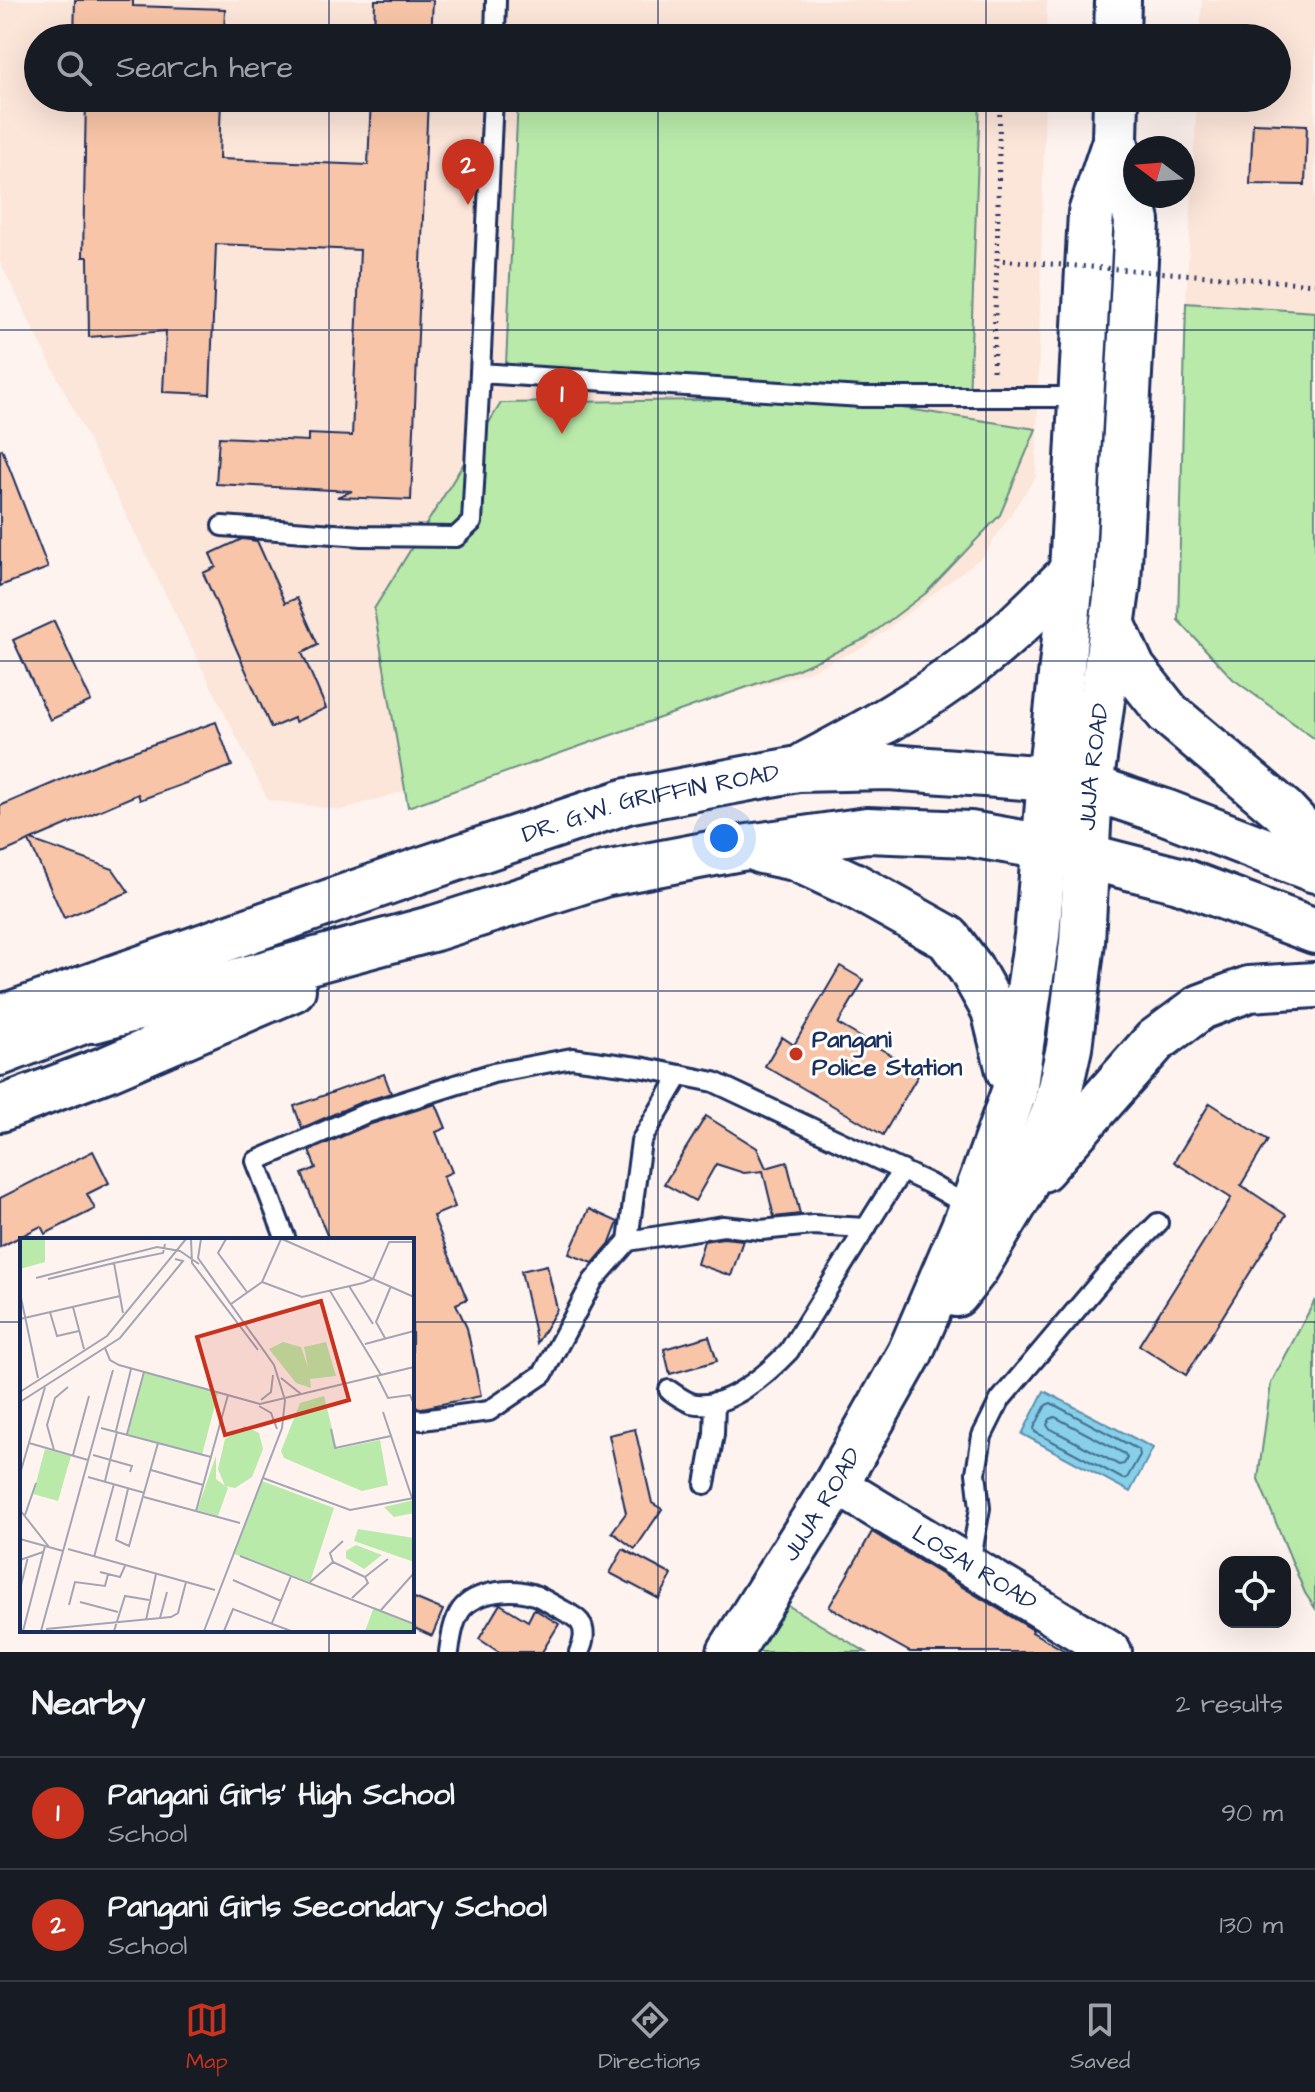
<!DOCTYPE html>
<html lang="en">
<head>
<meta charset="utf-8">
<style>
	:root { --surface:#171b24; --page:#20242c; --text:#f1f3f6; --muted:#9ea1a6; --line:#363941; --accent:#c8321e }
	body { margin:0; font-family:"Architects Daughter",sans-serif; background:var(--page); color:var(--text) }
	.controls { position:absolute; right:24px; bottom:24px; display:grid; overflow:hidden; border-radius:16px; box-shadow:0 8px 32px #0002 }
	.controls button { width:72px; height:72px; display:grid; place-items:center; padding:0; border:0; border-bottom:2px solid var(--line); background:var(--surface); color:var(--text); font:40px sans-serif }
	.compass { position:absolute; left:1123px; top:136px; width:72px; height:72px; border-radius:50%; background:var(--surface); box-shadow:0 8px 32px #0002; rotate:286deg }
	.you { position:absolute; left:724px; top:838px; width:28px; height:28px; margin:-20px; border:6px solid #fff; border-radius:50%; background:#1a73e8; box-shadow:0 0 0 12px #1a73e833 }
	.badge { display:grid; place-items:center; width:52px; height:52px; border-radius:50%; background:var(--accent); color:#fff; font-size:26px; font-weight:700 }
	.pin { position:absolute; translate:-50% -66px; filter:drop-shadow(0 2px 4px #0008) }
	.pin::after { content:''; position:absolute; top:42px; width:28px; height:24px; background:inherit; clip-path:polygon(0 0,100% 0,50% 100%) }
	.list { margin:0; padding:0; list-style:none }
	h2 { display:flex; justify-content:space-between; align-items:center; height:104px; margin:0; padding:0 32px; font-size:34px }
	h2 small { font-size:26px; font-weight:400; color:var(--muted) }
	.list li { display:grid; grid-template-columns:52px 1fr auto; gap:24px; align-items:center; box-sizing:border-box; height:112px; padding:0 32px; border-top:2px solid var(--line) }
	.list b { display:block; font-size:30px; white-space:nowrap }
	.list p { margin:0; font-size:26px; white-space:nowrap; color:var(--muted) }
	.list em { font-size:26px; font-style:normal; color:var(--muted) }
	.icon { flex:none; width:44px; height:44px; fill:none; stroke:currentColor; stroke-width:2; stroke-linecap:round; stroke-linejoin:round }
	.map { position:relative; flex:none; width:1315px; height:1652px; overflow:hidden }
	.search { position:absolute; background:var(--surface); box-shadow:0 8px 32px #0002; left:24px; right:24px; top:24px; height:88px; display:flex; align-items:center; gap:20px; box-sizing:border-box; padding:0 28px; border-radius:44px; color:var(--muted); font-size:30px }
	.sheet { height:328px; background:var(--surface) }
	nav { display:flex; justify-content:space-around; align-items:center; box-sizing:border-box; height:112px; border-top:2px solid var(--line); background:var(--surface); font-size:22px; color:var(--muted) }
	nav a { display:grid; justify-items:center; gap:4px }
	nav .on { color:var(--accent) }
	.map>svg:first-child { display:block }
	.built { fill:#fce5d9 }
	.green { fill:#b9eaaa; stroke:#6a8c84; stroke-width:2 }
	.water { fill:#87d0e8; stroke:#5c90b1; stroke-width:2 }
	.lines { fill:none; stroke-linecap:round; stroke-linejoin:round }
	.shore { stroke:#466f95; stroke-width:2 }
	.building { fill:#f8c5a8; stroke:#1b2f5e; stroke-width:2 }
	.lane-casing { stroke:#1b2f5e; stroke-width:24 }
	.street-casing { stroke:#1b2f5e; stroke-width:44 }
	.secondary-casing { stroke:#1b2f5e; stroke-width:50 }
	.path { stroke:#1b2f5e; stroke-width:5; stroke-dasharray:2 6; stroke-linecap:butt }
	.lane { stroke:#fff; stroke-width:18 }
	.street { stroke:#fff; stroke-width:38 }
	.secondary { stroke:#fff; stroke-width:44 }
	.path-bridge { stroke:#1b2f5e; stroke-width:5; stroke-dasharray:2 6; stroke-linecap:butt }
	.grid { fill:none; stroke:#1b2f5e; stroke-width:2; stroke-opacity:0.55 }
	.poi-dot { fill:#c8321e; stroke:#fff; stroke-width:3 }
	.labels { text-anchor:middle; dominant-baseline:central; stroke-width:6; stroke-linejoin:round; paint-order:stroke }
	.street-label { font-size:24px; fill:#1b2f5e; stroke:#fff }
	.poi-label { font-size:24px; font-weight:bold; fill:#1b2f5e; stroke:#fff; text-anchor:start }
	.inset-road { fill:none; stroke:#a3a5b4; stroke-width:2 }
	.view { fill:#c8321e; fill-opacity:0.15; stroke:#c8321e; stroke-width:4 }
	.inset-edge { fill:none; stroke:#1b2f5e; stroke-width:4 }
</style>
</head>
<body>
<div class="map">
<svg width="1315" height="1652" viewBox="0 0 1315 1652">
	<rect width="100%" height="100%" fill="#fef3ee"/>
	<filter id="ink" filterUnits="userSpaceOnUse"><feTurbulence type="fractalNoise" baseFrequency=".0125" numOctaves="2"/><feDisplacementMap in="SourceGraphic" scale="16" xChannelSelector="R" yChannelSelector="G"/><feConvolveMatrix kernelMatrix="1 2 1 2 8 2 1 2 1" color-interpolation-filters="sRGB"/></filter>
	<g filter="url(#ink)">
		<g class="built">
			<path d="M 0,0 L 1047,0 L 1046,38 L 38,38 L 38,98 L 1045,98 L 1036,476 L 983,556 L 862,648 L 807,672 L 340,810 L 268,800 L 0,262 Z"/>
			<path d="M 1202,0 L 1315,0 L 1315,739 L 1233,679 L 1178,620 L 1186,303 L 1197,98 L 1277,98 L 1277,38 L 1200,38 Z"/>
		</g>
		<g class="green">
			<path d="M 518,98 L 980,98 L 969,400 L 506,365 Z"/>
			<path d="M 1186,303 L 1315,312 L 1315,739 L 1233,679 L 1178,620 Z"/>
			<path d="M 837,398 L 1036,429 L 1000,515 L 926,593 L 865,639 L 798,669 L 408,807 L 374,609 L 501,403 Z"/>
			<path d="M 1315,1300 L 1315,1608 L 1305,1593 L 1258,1479 L 1271,1383 Z"/>
			<path d="M 767,1593 L 866,1652 L 730,1652 Z"/>
		</g>
		<path class="water" d="M 1044,1391 L 1153,1448 L 1130,1492 L 1022,1434 Z"/>
		<g class="lines">
			<g class="shore">
				<path d="M 1051,1403 L 1139,1450 L 1140,1455 L 1127,1478 L 1123,1479 L 1035,1432 L 1034,1428 L 1046,1405 Z"/>
				<path d="M 1055,1417 L 1125,1454 L 1127,1458 L 1124,1464 L 1119,1465 L 1049,1428 L 1047,1425 L 1050,1419 Z"/>
			</g>
		</g>
		<g class="building">
			<path d="M 75,0 L 133,0 L 133,6 L 225,9 L 224,38 L 74,38 Z"/>
			<path d="M 375,0 L 433,0 L 431,38 L 374,38 Z"/>
			<path d="M 86,98 L 221,98 L 219,159 L 368,165 L 371,98 L 428,98 L 411,500 L 337,497 L 352,491 L 216,484 L 219,437 L 308,441 L 308,434 L 352,436 L 360,250 L 216,244 L 210,394 L 163,392 L 166,331 L 89,337 L 88,257 L 83,257 Z"/>
			<path d="M 1253,123 L 1307,125 L 1305,185 L 1250,184 Z"/>
			<path d="M 2,449 L 48,568 L 0,586 L 0,450 Z"/>
			<path d="M 242,539 L 257,541 L 285,603 L 297,598 L 318,645 L 302,653 L 326,708 L 295,722 L 294,718 L 271,728 L 203,573 L 216,567 L 210,554 Z"/>
			<path d="M 54,621 L 91,701 L 50,720 L 13,640 Z"/>
			<path d="M 216,722 L 232,766 L 140,800 L 138,794 L 31,840 L 113,869 L 129,892 L 64,918 L 29,841 L 0,854 L 0,806 L 100,763 Z"/>
			<path d="M 840,966 L 864,980 L 838,1024 L 920,1072 L 883,1135 L 765,1066 L 782,1037 L 794,1045 Z"/>
			<path d="M 384,1074 L 391,1093 L 359,1103 L 302,1128 L 294,1106 Z"/>
			<path d="M 1210,1103 L 1268,1140 L 1241,1185 L 1286,1215 L 1186,1375 L 1139,1345 L 1231,1198 L 1174,1162 Z"/>
			<path d="M 436,1104 L 446,1128 L 436,1132 L 452,1172 L 443,1176 L 455,1207 L 433,1216 L 467,1299 L 456,1304 L 467,1328 L 481,1396 L 422,1408 L 412,1407 L 412,1240 L 329,1240 L 302,1174 L 316,1168 L 309,1151 L 368,1125 Z"/>
			<path d="M 706,1116 L 757,1148 L 766,1168 L 787,1162 L 800,1214 L 774,1217 L 763,1171 L 744,1173 L 716,1164 L 695,1201 L 664,1184 Z"/>
			<path d="M 93,1151 L 109,1183 L 87,1194 L 95,1209 L 45,1234 L 41,1226 L 0,1247 L 0,1198 Z"/>
			<path d="M 589,1209 L 618,1222 L 610,1243 L 593,1263 L 569,1254 Z"/>
			<path d="M 723,1238 L 743,1240 L 731,1276 L 697,1264 L 704,1241 Z"/>
			<path d="M 547,1265 L 557,1309 L 537,1343 L 521,1271 Z"/>
			<path d="M 709,1336 L 717,1361 L 670,1374 L 664,1349 Z"/>
			<path d="M 635,1429 L 652,1503 L 662,1509 L 635,1549 L 612,1532 L 626,1513 L 609,1435 Z"/>
			<path d="M 872,1532 L 1033,1630 L 1032,1632 L 1067,1652 L 910,1652 L 829,1607 Z"/>
			<path d="M 623,1549 L 672,1575 L 659,1599 L 610,1573 Z"/>
			<path d="M 412,1597 L 443,1610 L 432,1636 L 412,1627 Z"/>
			<path d="M 500,1604 L 528,1621 L 534,1609 L 559,1624 L 542,1652 L 499,1652 L 479,1639 Z"/>
		</g>
		<g class="lines">
			<defs>
				<g id="lane">
					<path d="M 495,38 L 496,0"/>
					<path d="M 493,98 L 480,373 L 862,397 L 1083,397"/>
					<path d="M 222,526 L 362,536 L 456,537 L 472,522 L 480,373"/>
					<path d="M 286,1240 L 256,1161 L 364,1114 L 493,1073 L 572,1058 L 645,1068 L 714,1082 L 928,1183 L 972,1208"/>
					<path d="M 628,1241 L 723,1226 L 761,1230 L 813,1225 L 866,1228"/>
					<path d="M 669,1390 C 676,1395 683,1400 691,1403 C 725,1412 768,1373 789,1351 L 902,1170"/>
					<path d="M 412,1419 L 422,1420 L 489,1411 L 543,1374 L 593,1281 L 628,1241 L 641,1141 L 680,1075"/>
					<path d="M 705,1484 L 714,1434 L 715,1402"/>
					<path d="M 970,1564 L 980,1508 L 976,1473 L 982,1436 L 1000,1400 L 1104,1277 L 1158,1223"/>
					<path d="M 449,1652 C 451,1638 453,1622 461,1610 C 476,1590 516,1587 537,1596 C 545,1600 552,1604 559,1608 C 566,1612 575,1616 580,1622 C 586,1631 584,1643 579,1652"/>
				</g>
				<g id="street">
					<path id="s1" d="M 836,1484 L 1112,1652"/>
				</g>
				<g id="secondary">
					<path d="M 1117,38 L 1118,0"/>
					<path d="M 1113,625 L 1133,669 L 1168,713 L 1283,810 L 1315,844"/>
					<path d="M 807,764 C 864,734 920,703 971,664 C 1008,637 1039,604 1072,572"/>
					<path d="M 761,851 L 795,858 L 853,885 L 948,938 L 971,969 L 994,1010 L 1009,1071"/>
					<path id="s2" d="M 0,1018 L 418,871 L 627,801 L 798,769 L 889,767 L 1050,779 L 1090,787 L 1165,812 L 1315,870"/>
					<path d="M 93,1020 L 435,928 L 604,874 L 741,848 L 867,830 L 970,834 L 1062,850 L 1179,880 L 1315,931"/>
					<path d="M 0,1053 L 117,1008"/>
					<path d="M 0,1109 L 109,1068 L 293,989"/>
					<path d="M 1042,1169 L 1155,1041 L 1201,1007 L 1249,989 L 1315,985"/>
					<path id="s3" d="M 956,1294 L 976,1268 L 1021,1193 L 1055,1110 L 1069,1048 L 1082,942 L 1090,787 L 1118,583 L 1137,221 L 1115,141 L 1116,98"/>
					<path id="s4" d="M 730,1652 L 836,1484 L 910,1353 L 972,1208 L 1014,1092 L 1037,936 L 1050,779 L 1072,572 L 1091,213 L 1115,141"/>
				</g>
			</defs>
			<use href="#lane" class="lane-casing"/>
			<use href="#street" class="street-casing"/>
			<use href="#secondary" class="secondary-casing"/>
			<path class="path" d="M 993,371 L 997,260"/>
			<use href="#lane" class="lane"/>
			<use href="#street" class="street"/>
			<use href="#secondary" class="secondary"/>
			<path class="path-bridge" d="M 1000,98 L 997,260 L 1315,284"/>
		</g>
	</g>
	<path class="grid" d="M 329,0 L 329,38M 658,0 L 658,38M 986,0 L 986,38M 329,98 L 329,1240M 658,98 L 658,1652M 986,98 L 986,1652M 0,330 L 1315,330M 0,661 L 1315,661M 0,991 L 1315,991M 0,1322 L 22,1322M 412,1322 L 1315,1322M 329,1630 L 329,1652"/>
	<circle class="poi-dot" cx="796" cy="1054" r="8"/>
	<g class="labels">
		<g class="street-label">
			<text stroke="none"><textPath href="#s3" startOffset="556">JUJA ROAD</textPath></text>
			<text stroke="none"><textPath href="#s2" startOffset="686">DR. G.W. GRIFFIN ROAD</textPath></text>
			<text stroke="none"><textPath href="#s4" startOffset="174">JUJA ROAD</textPath></text>
			<text stroke="none"><textPath href="#s1" startOffset="162">LOSAI ROAD</textPath></text>
		</g>
		<g class="poi-label">
			<text x="812" y="1040">Pangani<tspan x="812" dy="28">Police Station</tspan></text>
		</g>
	</g>
	<g transform="translate(20 1238)">
		<rect width="394" height="394" fill="#fef3ee"/>
		<path d="M 0,1 L 25,1 L 25,24 L 0,31 ZM 263,104 L 281,109 L 288,129 L 284,109 L 306,104 L 316,138 L 290,141 L 291,150 L 276,145 L 249,111 ZM 124,133 L 198,155 L 182,217 L 107,196 ZM 304,158 L 317,211 L 360,202 L 368,247 L 342,253 L 264,220 L 261,213 L 280,165 ZM 225,188 L 239,195 L 243,211 L 232,239 L 215,250 L 205,248 L 198,231 L 205,201 ZM 25,211 L 51,218 L 38,263 L 13,256 ZM 196,218 L 196,241 L 208,250 L 198,278 L 177,272 ZM 242,243 L 314,270 L 290,344 L 214,316 ZM 394,262 L 394,275 L 374,279 L 364,269 ZM 338,291 L 394,300 L 394,324 L 334,303 ZM 336,307 L 362,317 L 344,331 L 326,320 L 326,313 ZM 354,369 L 394,386 L 394,393 L 345,393 Z" fill="#b9eaaa"/>
		<path class="inset-road" d="M 171,1 L 172,25 L 238,112M 181,1 L 178,20 L 254,127 L 265,162 L 262,190 L 184,393M 206,1 L 198,15 L 227,54M 262,1 L 394,59M 94,25 L 143,15 L 145,6M 16,40 L 137,9 L 160,13 L 179,26M 28,41 L 94,25 L 103,75M 242,44 L 282,59 L 343,45 L 353,41 L 369,4 L 394,4M 242,44 L 261,1M 329,48 L 353,86M 310,53 L 361,137M 0,55 L 18,140M 211,66 L 242,44M 53,69 L 64,111M 30,74 L 37,98 L 59,93M 0,81 L 100,58M 365,100 L 356,84 L 371,48M 345,106 L 394,93M 85,110 L 90,122 L 99,127 L 240,166 L 394,129M 357,138 L 368,160 L 390,157 L 394,166M 261,140 L 281,156M 0,154 L 87,98 L 166,1M 241,162 L 251,154 L 253,137M 0,164 L 100,100 L 163,23 L 155,21M 239,168 L 251,175 L 257,191M 363,174 L 371,198M 81,190 L 191,219M 311,191 L 315,210 L 371,198 L 392,260M 96,193 L 111,131M 107,196 L 124,134M 9,205 L 68,222M 34,212 L 27,187 L 35,160 L 48,149M 53,217 L 69,158M 73,217 L 112,228 L 110,234M 131,232 L 183,247M 0,236 L 25,149M 68,239 L 125,255M 243,240 L 330,272 L 394,260M 85,243 L 97,194M 108,251 L 96,302 L 109,308 L 138,205M 124,259 L 220,285M 0,272 L 29,309M 176,273 L 208,157M 5,277 L 16,245M 0,301 L 43,313M 323,303 L 310,315 L 313,324 L 345,339M 48,311 L 195,352M 220,318 L 394,386M 74,319 L 94,246M 0,322 L 23,314M 80,334 L 100,339 L 105,328M 213,342 L 261,363M 290,344 L 313,324M 0,351 L 8,319M 332,360 L 348,345 L 345,339 L 368,321M 60,364 L 98,374M 49,367 L 55,344 L 85,348 L 88,336M 361,372 L 394,335M 140,380 L 147,354M 126,382 L 136,336M 252,385 L 271,338M 26,391 L 151,379 L 158,375 L 166,344M 3,393 L 25,308M 21,393 L 93,132M 94,393 L 105,358 L 129,362M 204,393 L 213,371 L 271,393"/>
		<path class="view" d="M 301,63 L 329,162 L 205,197 L 177,99 Z"/>
		<rect width="394" height="394" class="inset-edge"/>
	</g>
</svg>
<div class="controls">
<button><svg class="icon" aria-label="locate" viewBox="0 0 24 24"><circle cx="12" cy="12" r="6"/><path d="M12 2v4M12 18v4M2 12h4M18 12h4"/></svg></button>
</div>
<svg class="compass" viewBox="-18 -18 36 36"><path d="M0-13l5 13h-10z" fill="#e53935"/><path d="M0 13l5-13h-10z" fill="#9ea1a6"/></svg>
<div class="you"></div>
<div class="pin badge" style="left:562px;top:434px">1</div>
<div class="pin badge" style="left:468px;top:205px">2</div>
<div class="search"><svg class="icon" aria-label="search" viewBox="0 0 24 24"><circle cx="10" cy="10" r="6"/><path d="M15 15l6 6"/></svg>Search here</div>
</div>
<section class="sheet">
<h2>Nearby<small>2 results</small></h2>
<ul class="list">
<li><span class="badge">1</span><div><b>Pangani Girls' High School</b><p>School</p></div><em>90 m</em></li>
<li><span class="badge">2</span><div><b>Pangani Girls Secondary School</b><p>School</p></div><em>130 m</em></li>
</ul>
</section>
<nav>
<a class="on"><svg class="icon" aria-label="map" viewBox="0 0 24 24"><path d="M3 6l6-2 6 2 6-2v14l-6 2-6-2-6 2zM9 4v14M15 6v14"/></svg>Map</a>
<a><svg class="icon" aria-label="directions" viewBox="0 0 24 24"><path d="M12 3l9 9-9 9-9-9zM9 14v-3h6M13 9l2 2-2 2"/></svg>Directions</a>
<a><svg class="icon" aria-label="saved" viewBox="0 0 24 24"><path d="M7 4h10v16l-5-4-5 4z"/></svg>Saved</a>
</nav>
</body>
</html>
